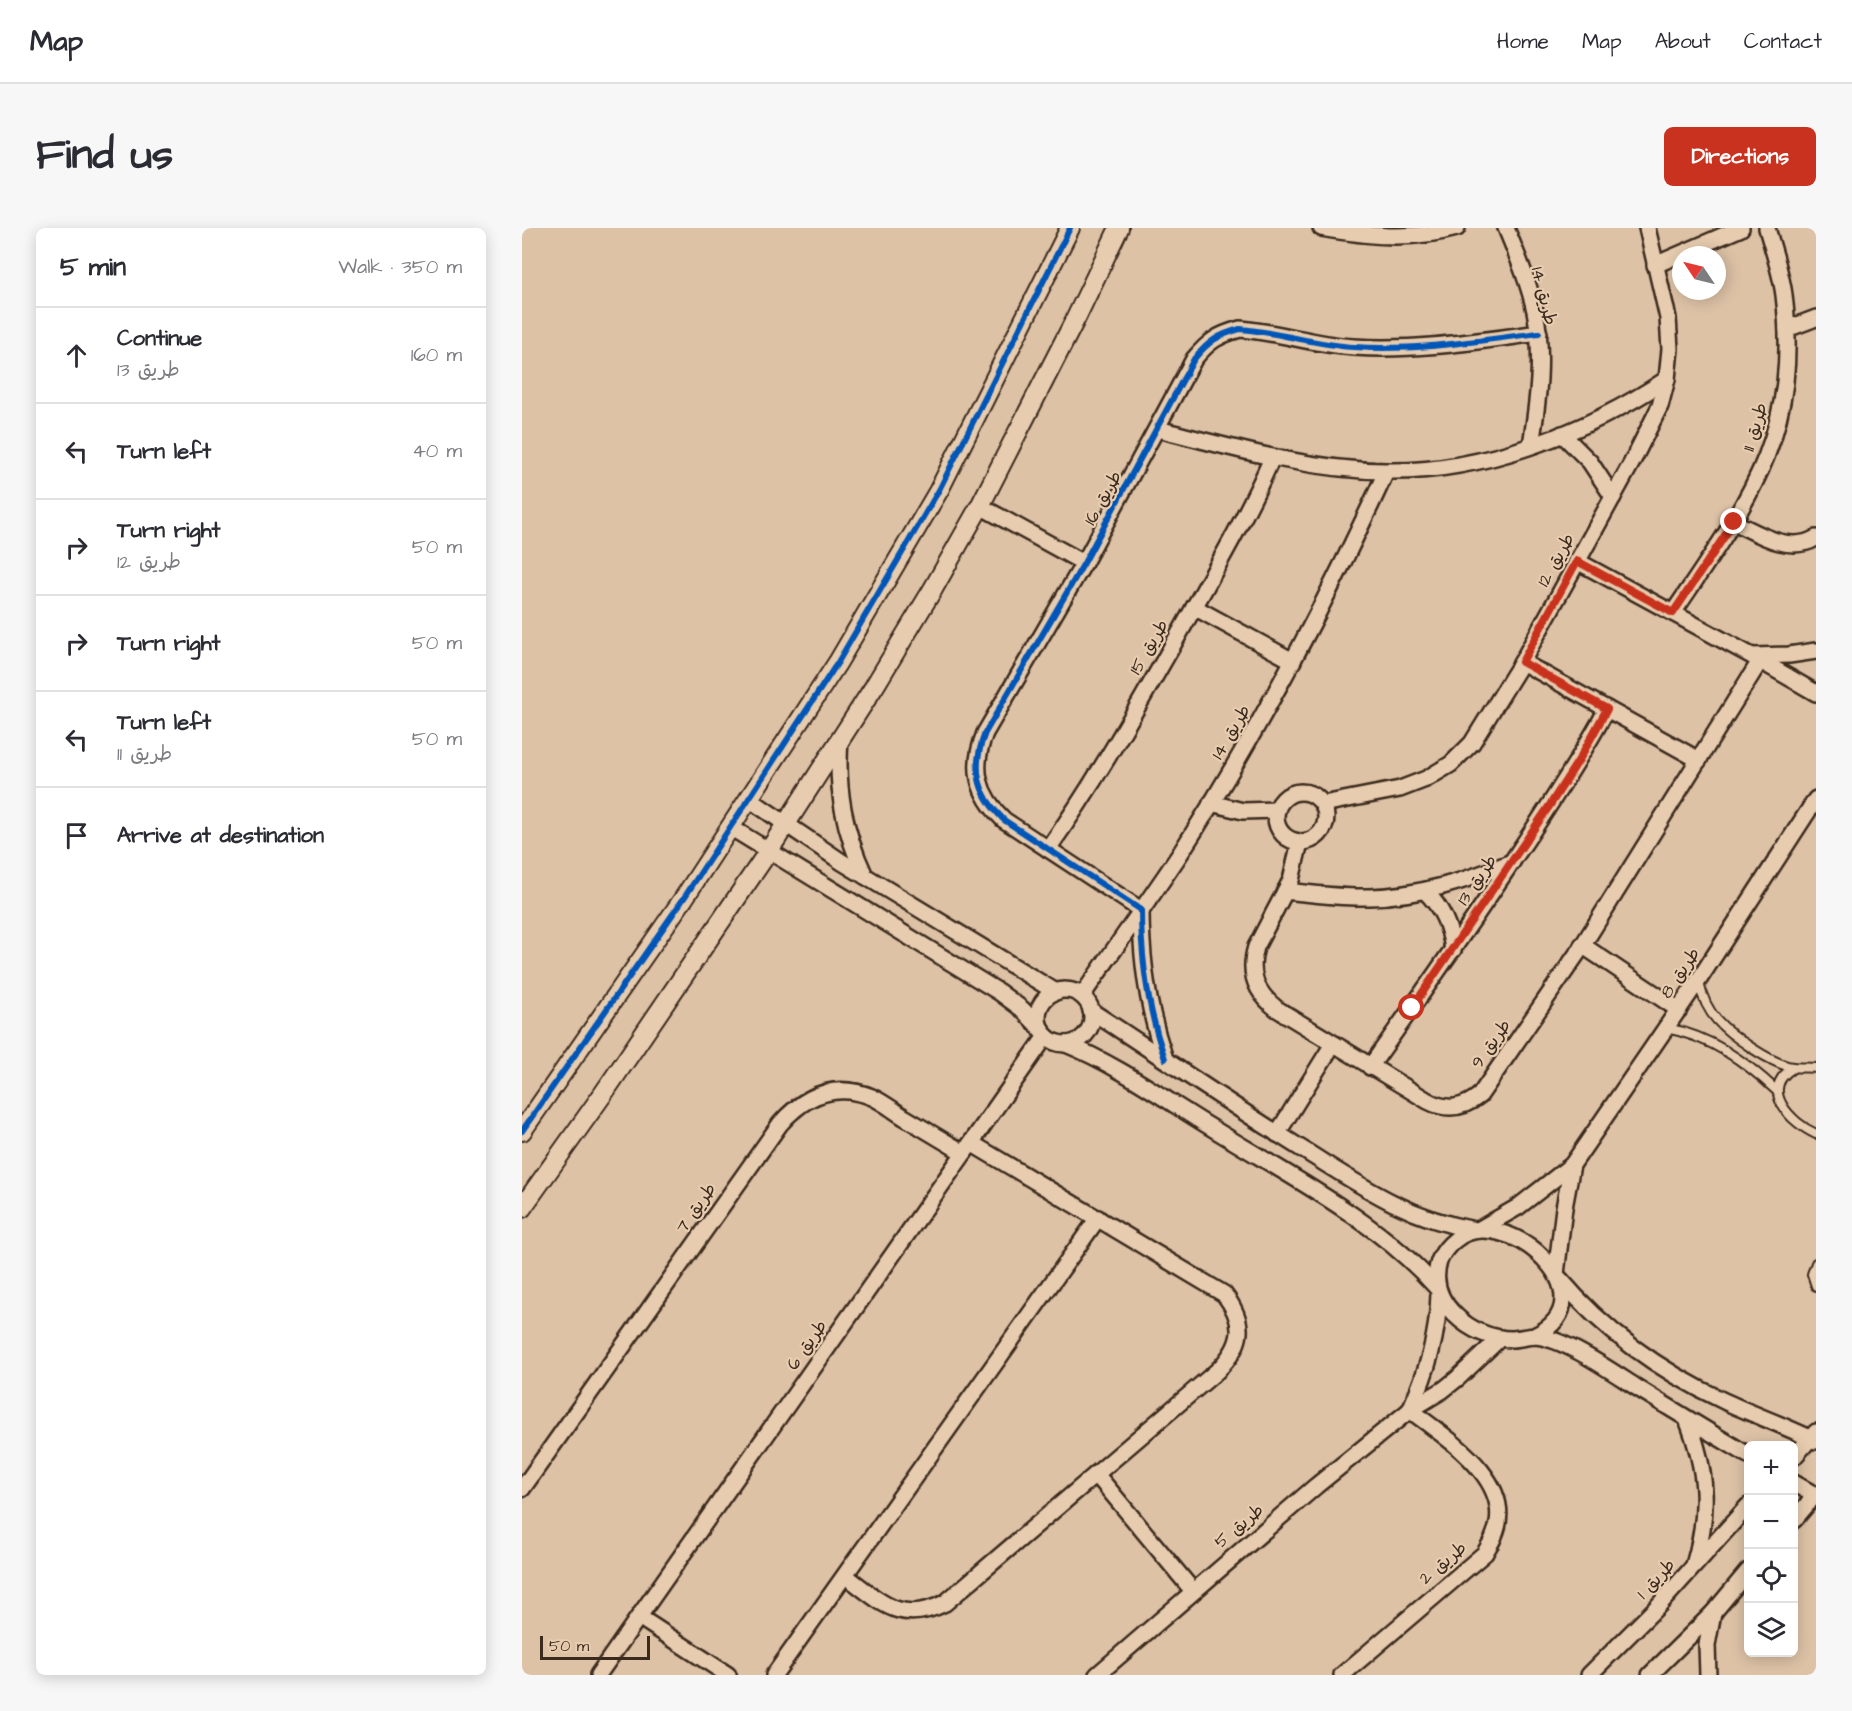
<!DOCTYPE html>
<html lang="en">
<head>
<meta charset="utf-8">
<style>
	:root { --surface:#fff; --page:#f7f7f7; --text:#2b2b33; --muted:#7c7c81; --line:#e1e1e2; --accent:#c8321e }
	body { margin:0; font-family:"Architects Daughter","Playpen Sans Arabic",sans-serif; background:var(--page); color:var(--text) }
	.controls { position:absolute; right:18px; bottom:18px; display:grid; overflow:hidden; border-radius:9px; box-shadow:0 3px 15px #0003 }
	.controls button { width:54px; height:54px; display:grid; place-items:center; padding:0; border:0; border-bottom:2px solid var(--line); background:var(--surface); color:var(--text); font:30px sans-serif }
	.compass { position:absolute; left:1150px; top:18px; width:54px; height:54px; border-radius:50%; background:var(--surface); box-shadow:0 3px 15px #0003; rotate:305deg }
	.scale { position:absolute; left:18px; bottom:15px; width:110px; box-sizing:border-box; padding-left:6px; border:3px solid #3b2a1e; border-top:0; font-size:16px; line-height:21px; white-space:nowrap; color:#3b2a1e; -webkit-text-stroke:4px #e7ccaf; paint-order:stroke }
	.stop { position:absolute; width:18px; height:18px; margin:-14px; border:4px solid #c8321e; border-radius:50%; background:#fff }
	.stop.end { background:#c8321e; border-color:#fff; box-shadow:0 2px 6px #0008 }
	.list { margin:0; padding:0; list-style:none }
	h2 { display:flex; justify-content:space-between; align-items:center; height:78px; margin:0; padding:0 24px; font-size:26px }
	h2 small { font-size:20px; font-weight:400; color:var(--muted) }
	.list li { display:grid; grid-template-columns:39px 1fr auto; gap:18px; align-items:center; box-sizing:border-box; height:96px; padding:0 24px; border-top:2px solid var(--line) }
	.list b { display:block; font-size:22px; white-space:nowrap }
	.list p { margin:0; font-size:20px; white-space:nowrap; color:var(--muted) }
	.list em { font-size:20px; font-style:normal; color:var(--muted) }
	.icon { flex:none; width:33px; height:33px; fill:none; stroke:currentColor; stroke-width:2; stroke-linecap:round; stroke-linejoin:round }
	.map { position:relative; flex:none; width:1294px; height:1447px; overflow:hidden; border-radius:9px }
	header { display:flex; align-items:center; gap:36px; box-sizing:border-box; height:84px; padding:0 30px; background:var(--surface); border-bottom:2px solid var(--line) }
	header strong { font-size:28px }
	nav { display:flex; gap:33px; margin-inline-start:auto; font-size:21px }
	.intro { display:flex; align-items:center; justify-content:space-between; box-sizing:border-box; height:144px; padding:0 36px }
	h1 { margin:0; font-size:42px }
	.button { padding:15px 27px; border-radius:9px; background:var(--accent); color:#fff; font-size:21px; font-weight:700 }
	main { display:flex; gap:36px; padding:0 36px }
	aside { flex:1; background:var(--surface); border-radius:9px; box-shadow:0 3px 15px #0003 }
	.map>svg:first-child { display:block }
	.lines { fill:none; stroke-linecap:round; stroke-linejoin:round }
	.service-casing { stroke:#3b2a1e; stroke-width:12 }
	.minor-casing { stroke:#3b2a1e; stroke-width:20 }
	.tertiary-casing { stroke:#3b2a1e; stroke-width:22 }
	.service { stroke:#e7ccaf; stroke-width:8 }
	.minor { stroke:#e7ccaf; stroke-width:15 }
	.tertiary { stroke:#e7ccaf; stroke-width:18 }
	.cycleway-casing { stroke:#e7ccaf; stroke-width:10 }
	.cycleway { stroke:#0057b8; stroke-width:6 }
	.route { stroke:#c8321e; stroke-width:8 }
	.labels { text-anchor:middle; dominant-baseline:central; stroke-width:4.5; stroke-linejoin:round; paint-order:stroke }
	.street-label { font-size:18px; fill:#3b2a1e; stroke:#e7ccaf }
</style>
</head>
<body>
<header>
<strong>Map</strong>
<nav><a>Home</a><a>Map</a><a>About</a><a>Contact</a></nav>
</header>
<div class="intro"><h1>Find us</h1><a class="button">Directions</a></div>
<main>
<aside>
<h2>5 min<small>Walk · 350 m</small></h2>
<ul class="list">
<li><svg class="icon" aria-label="ahead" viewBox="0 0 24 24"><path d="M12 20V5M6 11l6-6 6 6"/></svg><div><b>Continue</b><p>طريق 13</p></div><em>160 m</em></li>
<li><svg class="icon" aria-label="left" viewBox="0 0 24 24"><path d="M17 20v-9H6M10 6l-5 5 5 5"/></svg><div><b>Turn left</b></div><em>40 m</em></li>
<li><svg class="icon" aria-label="right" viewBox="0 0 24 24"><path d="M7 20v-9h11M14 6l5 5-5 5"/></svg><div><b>Turn right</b><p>طريق 12</p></div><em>50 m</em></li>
<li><svg class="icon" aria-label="right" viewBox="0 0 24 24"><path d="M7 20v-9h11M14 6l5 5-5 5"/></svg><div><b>Turn right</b></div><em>50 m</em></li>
<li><svg class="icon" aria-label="left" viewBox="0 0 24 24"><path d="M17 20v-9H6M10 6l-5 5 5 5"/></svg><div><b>Turn left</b><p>طريق 11</p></div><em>50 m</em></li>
<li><svg class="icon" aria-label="arrive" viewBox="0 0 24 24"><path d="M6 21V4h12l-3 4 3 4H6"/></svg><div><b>Arrive at destination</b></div></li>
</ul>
</aside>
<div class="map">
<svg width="1294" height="1447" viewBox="0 0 1294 1447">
	<rect width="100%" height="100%" fill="#ddc2a6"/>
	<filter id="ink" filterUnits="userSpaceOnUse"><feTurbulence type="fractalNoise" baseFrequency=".0167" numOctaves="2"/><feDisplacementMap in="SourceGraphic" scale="12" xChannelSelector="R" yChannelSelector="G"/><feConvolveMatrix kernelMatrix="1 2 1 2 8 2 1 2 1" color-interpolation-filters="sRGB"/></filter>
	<g filter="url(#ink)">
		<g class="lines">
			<defs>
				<g id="service">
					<path d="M 1177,755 C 1180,768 1186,782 1195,792 C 1208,807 1251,837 1271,839 C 1278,840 1286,839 1294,840"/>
					<path d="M 1144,800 C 1188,808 1223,833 1255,863"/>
					<path d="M 1271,840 C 1236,861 1269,895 1294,906"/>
					<path d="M 1294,1035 L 1290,1046 L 1294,1058"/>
				</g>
				<g id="minor">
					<path d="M 799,0 C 845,8 889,13 935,0"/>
					<path d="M 984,0 C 995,27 1007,55 1013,83 C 1022,128 1016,173 1009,217"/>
					<path d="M 1133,37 L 1219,0"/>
					<path d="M 1265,101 L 1294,90"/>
					<path d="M 636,201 C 711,220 786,242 864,243 C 959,245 1066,204 1145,151"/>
					<path d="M 1040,206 L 1068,234 L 1091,269"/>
					<path d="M 458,278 L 562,335"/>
					<path d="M 1212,294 C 1237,306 1267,326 1294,310"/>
					<path d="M 1055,333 L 1230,428 L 1294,465"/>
					<path d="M 672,379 L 771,433"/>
					<path d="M 1151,385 C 1225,275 1279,207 1262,67 C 1259,44 1251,22 1245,0"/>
					<path d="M 1231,428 L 1267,427 L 1294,423"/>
					<path d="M 1000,434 L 1177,532"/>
					<path d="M 318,512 C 314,561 322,603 343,648"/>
					<circle cx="779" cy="589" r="25"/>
					<path d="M 227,571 L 320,634 L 534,764"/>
					<path d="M 689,575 L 721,583 L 755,582"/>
					<path d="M 801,576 L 878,561 L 904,551 L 929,536 L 950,515 L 1000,434 L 1109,236 L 1138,178 L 1145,151 L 1148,121 L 1146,90 L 1125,0"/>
					<path d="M 208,599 L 477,764 L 500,781 L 520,802"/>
					<path d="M 778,614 L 769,652 L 734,719 C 726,745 734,765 755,781 L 906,873 C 925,883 941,881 958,867 L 1059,720 L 1238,433"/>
					<path d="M 526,621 C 573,555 612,485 652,415 C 686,354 722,294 750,230"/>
					<path d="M 763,663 C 791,666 819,670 847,669 C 897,668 944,653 990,634"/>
					<path d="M 903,663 C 920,680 928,698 931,722"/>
					<path d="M 1060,717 L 1157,782"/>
					<circle cx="543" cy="789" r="27"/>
					<path d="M 560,768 C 592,721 626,674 658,626 C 736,504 804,375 864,244"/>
					<path d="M 569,783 C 640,829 709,877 780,921 C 838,957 884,990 953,1002"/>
					<path d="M 544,816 C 596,837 642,871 690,900 C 767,948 855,992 915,1060"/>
					<path d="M 643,831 C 626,782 619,734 619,682 L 482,592 C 455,566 449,540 463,505 L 562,335 L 672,131 C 687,113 696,107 718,101 C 757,104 794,117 832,119 C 895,123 955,113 1017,105"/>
					<path d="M 848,839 C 897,770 945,702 991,632 C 1024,583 1057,533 1085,481"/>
					<path d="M 755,906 L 811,816"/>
					<path d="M 956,1002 L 996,979 L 1050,937 L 1176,753 L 1294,571"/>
					<path d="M 1034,1046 L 1042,980 L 1050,937"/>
					<path d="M 1038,1051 C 1082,1103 1140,1144 1202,1173 C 1232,1187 1264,1198 1294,1213"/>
					<path d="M 1012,1108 C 1094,1069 981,971 933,1012 C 907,1033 910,1065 933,1087 C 948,1102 969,1111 990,1111 C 998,1111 1006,1108 1013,1108 C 1042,1110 1089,1143 1114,1159 C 1151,1182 1189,1205 1226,1227"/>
					<path d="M 888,1182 C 905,1144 916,1108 917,1066"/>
					<path d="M 1165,1191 C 1185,1242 1188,1283 1172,1337"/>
					<path d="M 1272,1229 L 1294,1204"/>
					<path d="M 574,1246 L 671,1363"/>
					<path d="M 1272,1255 L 1293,1267"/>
					<path d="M 0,1261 L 258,896 C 283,867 313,854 350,869 C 361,874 371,882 382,889 C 402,901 422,913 442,925"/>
					<path d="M 1272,1292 L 1294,1266"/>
					<path d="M 324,1348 C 359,1374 378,1397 423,1375 L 695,1143 C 721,1117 725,1096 702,1066 L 449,915"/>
					<path d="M 117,1389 L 206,1447"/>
					<path d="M 76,1447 L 524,808"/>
					<path d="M 252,1447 L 576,990"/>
					<path d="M 575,1447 L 794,1258 L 888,1182 L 921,1162 L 936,1150 L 978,1110"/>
					<path d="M 820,1447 L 963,1325 C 966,1319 970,1314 972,1308 C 996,1254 924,1210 888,1182"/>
					<path d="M 1067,1447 L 1136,1378 L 1226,1278"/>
					<path d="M 1128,1447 L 1191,1385 L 1226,1343"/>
					<path d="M 1186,1447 L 1185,1417 L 1191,1385"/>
				</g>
				<g id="tertiary">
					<path d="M 0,903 L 162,670 L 316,434 L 417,262 L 548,0"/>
					<path d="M 0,980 L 81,866 L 246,624 L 352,459 L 411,361 L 458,278 L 554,90 L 597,0"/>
				</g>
			</defs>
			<use href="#service" class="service-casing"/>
			<use href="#minor" class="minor-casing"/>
			<use href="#tertiary" class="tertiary-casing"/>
			<use href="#service" class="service"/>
			<use href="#minor" class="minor"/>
			<use href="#tertiary" class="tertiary"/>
			<defs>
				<g id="cycleway">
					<path d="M 643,831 C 626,782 619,734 619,682 L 482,592 C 455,566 449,540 463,505 L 562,335 L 672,131 C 687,113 696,107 718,101 C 757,104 794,117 832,119 C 895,123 955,113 1017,105"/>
					<path d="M 0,903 L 162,670 L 316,434 L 417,262 L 548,0"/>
				</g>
			</defs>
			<use href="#cycleway" class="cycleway-casing"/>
			<use href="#cycleway" class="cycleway"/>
		</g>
	</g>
	<g class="lines" filter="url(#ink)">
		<path class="route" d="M 890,780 L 1028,577 L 1058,530 L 1085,481 L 1000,434 L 1055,333 L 1151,385 L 1212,294"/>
	</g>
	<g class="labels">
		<g class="street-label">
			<text transform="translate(1022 68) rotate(76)">طريق 14</text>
			<text transform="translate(1233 199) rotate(-74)">طريق 11</text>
			<text transform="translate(581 270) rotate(-61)">طريق 16</text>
			<text transform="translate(1034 332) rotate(-61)">طريق 12</text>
			<text transform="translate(627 419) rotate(-60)">طريق 15</text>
			<text transform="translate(709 504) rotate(-60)">طريق 14</text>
			<text transform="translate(955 652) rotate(-56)">طريق 13</text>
			<text transform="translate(1158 745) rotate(-56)">طريق 8</text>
			<text transform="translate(969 816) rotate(-55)">طريق 9</text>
			<text transform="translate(174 980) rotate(-55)">طريق 7</text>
			<text transform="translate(285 1117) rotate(-55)">طريق 6</text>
			<text transform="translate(717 1298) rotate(-40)">طريق 5</text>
			<text transform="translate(921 1335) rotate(-40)">طريق 2</text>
			<text transform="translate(1134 1351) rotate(-47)">طريق 1</text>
		</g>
	</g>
</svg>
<div class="controls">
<button>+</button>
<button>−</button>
<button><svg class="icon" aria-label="locate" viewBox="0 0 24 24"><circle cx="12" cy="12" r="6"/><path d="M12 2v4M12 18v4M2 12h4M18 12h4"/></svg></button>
<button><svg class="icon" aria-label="layers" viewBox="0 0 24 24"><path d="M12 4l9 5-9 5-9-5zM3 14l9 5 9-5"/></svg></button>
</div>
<svg class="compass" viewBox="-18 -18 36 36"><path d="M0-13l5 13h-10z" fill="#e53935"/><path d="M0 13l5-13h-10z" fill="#7c7c81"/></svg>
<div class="scale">50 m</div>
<div class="stop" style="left:890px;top:780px"></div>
<div class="stop end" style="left:1212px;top:294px"></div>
</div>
</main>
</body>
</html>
